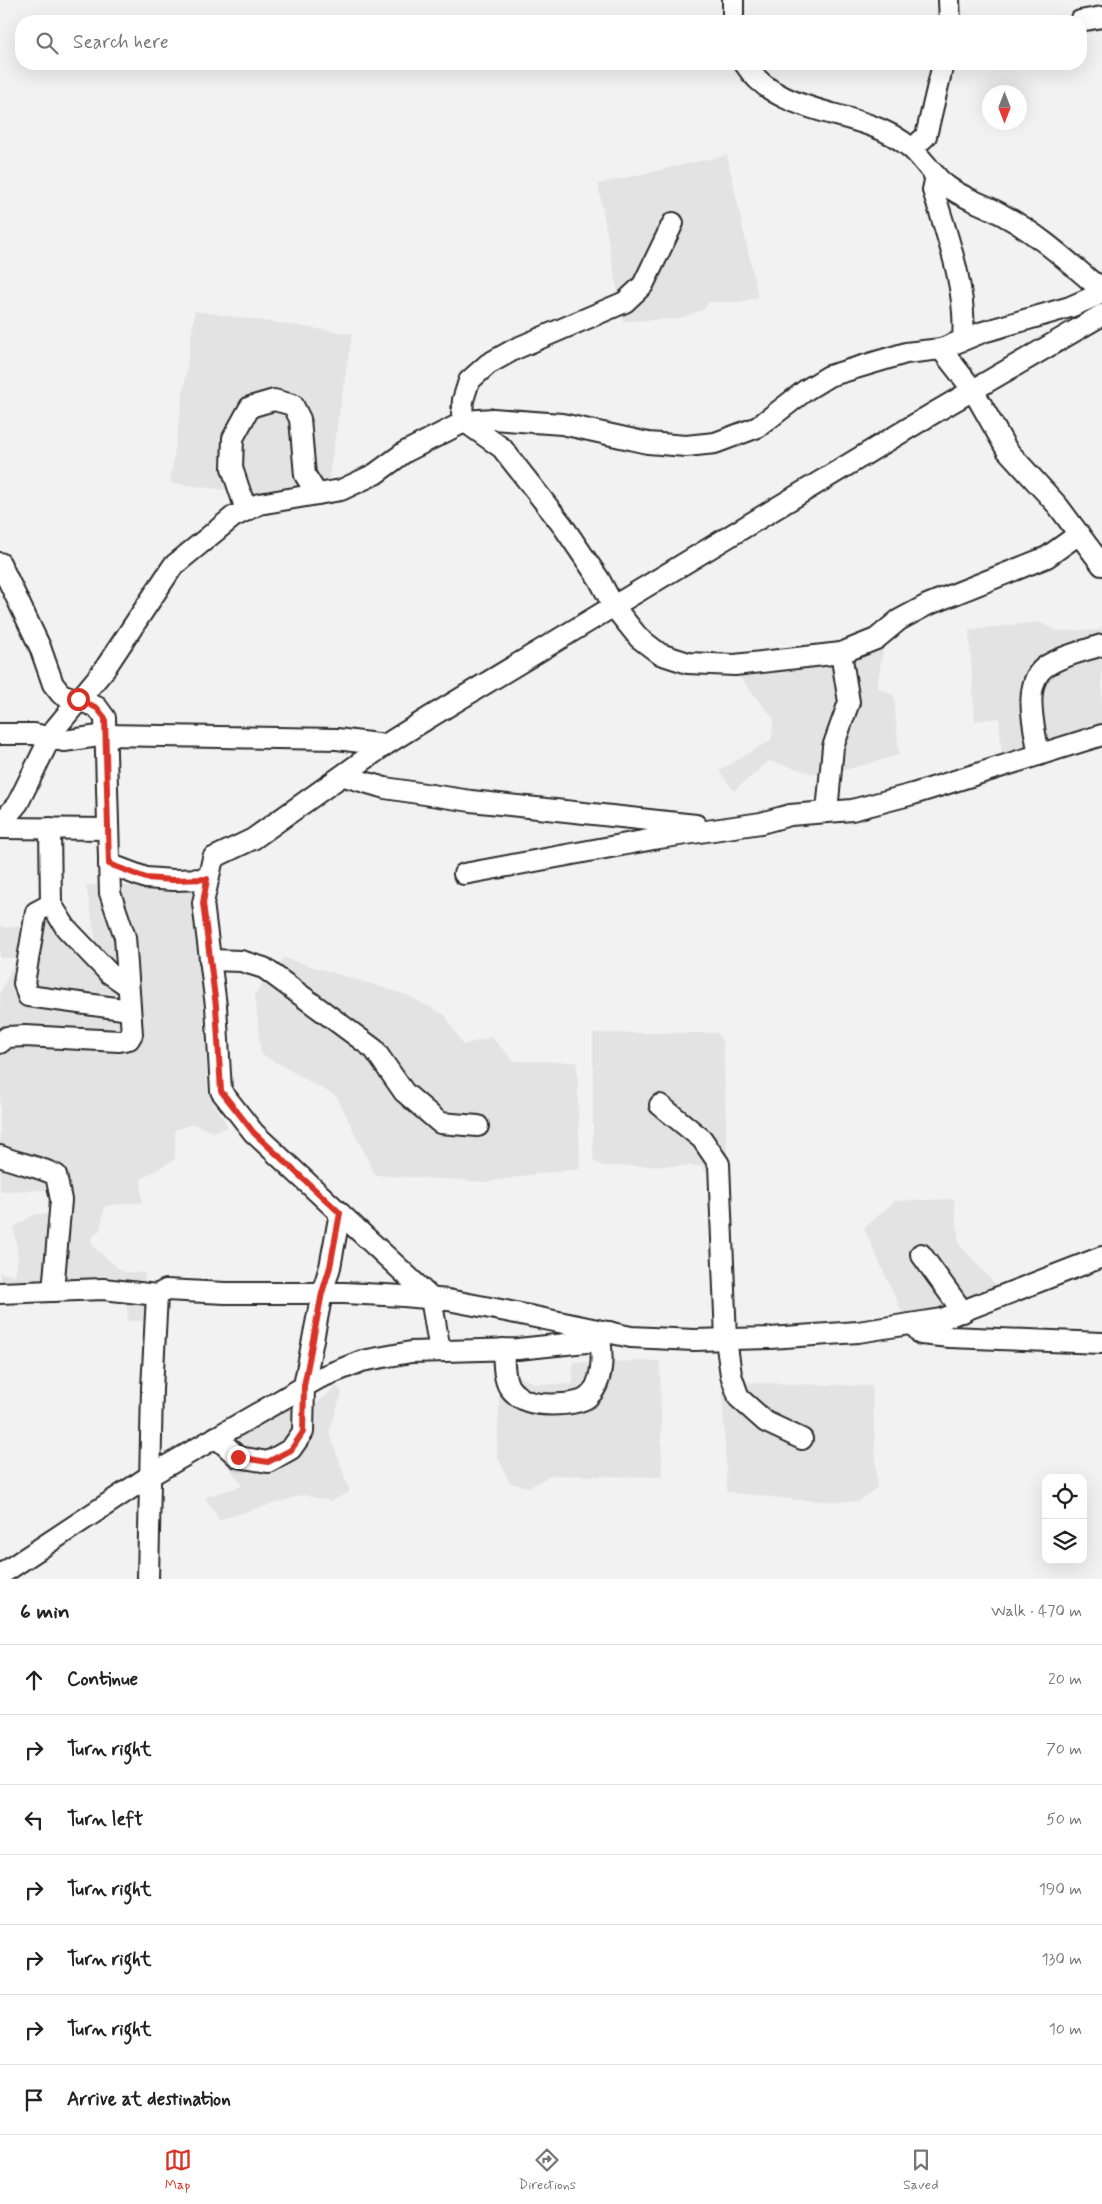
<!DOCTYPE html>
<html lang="en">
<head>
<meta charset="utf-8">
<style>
	:root { --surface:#fff; --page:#f2f2f2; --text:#222; --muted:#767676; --line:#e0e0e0; --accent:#d93025 }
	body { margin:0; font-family:Mynerve,sans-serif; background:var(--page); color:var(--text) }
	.controls { position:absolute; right:15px; bottom:15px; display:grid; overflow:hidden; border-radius:10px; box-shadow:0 5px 20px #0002 }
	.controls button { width:45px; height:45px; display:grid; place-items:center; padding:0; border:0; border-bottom:1px solid var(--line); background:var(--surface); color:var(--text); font:25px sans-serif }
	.compass { position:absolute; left:982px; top:85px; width:45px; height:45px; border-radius:50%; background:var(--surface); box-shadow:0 5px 20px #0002; rotate:180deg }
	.stop { position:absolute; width:15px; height:15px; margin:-11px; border:4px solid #d93025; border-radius:50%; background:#fff }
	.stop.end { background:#d93025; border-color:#fff; box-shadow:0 1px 5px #0008 }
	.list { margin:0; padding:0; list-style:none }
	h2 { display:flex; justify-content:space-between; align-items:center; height:65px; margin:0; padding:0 20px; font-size:21px }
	h2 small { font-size:16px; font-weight:400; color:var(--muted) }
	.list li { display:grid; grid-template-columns:32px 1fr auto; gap:15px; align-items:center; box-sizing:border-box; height:70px; padding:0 20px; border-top:1px solid var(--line) }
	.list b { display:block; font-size:19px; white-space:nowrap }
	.list em { font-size:16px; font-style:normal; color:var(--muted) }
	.icon { flex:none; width:28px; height:28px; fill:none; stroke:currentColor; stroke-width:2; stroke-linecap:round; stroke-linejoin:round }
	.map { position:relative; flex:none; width:1102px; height:1579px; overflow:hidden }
	.search { position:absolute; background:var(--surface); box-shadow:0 5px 20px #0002; left:15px; right:15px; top:15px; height:55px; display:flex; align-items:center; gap:12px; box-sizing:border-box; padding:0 18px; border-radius:20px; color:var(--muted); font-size:19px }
	.sheet { height:555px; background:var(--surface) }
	nav { display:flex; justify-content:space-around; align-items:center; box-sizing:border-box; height:70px; border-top:1px solid var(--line); background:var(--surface); font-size:14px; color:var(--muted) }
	nav a { display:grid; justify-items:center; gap:2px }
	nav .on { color:var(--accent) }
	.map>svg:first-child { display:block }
	.built { fill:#e3e3e3 }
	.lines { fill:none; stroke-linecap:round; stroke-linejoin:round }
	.minor-casing { stroke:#2b2b2b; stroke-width:24 }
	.minor { stroke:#fff; stroke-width:20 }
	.route { stroke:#d93025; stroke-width:6 }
</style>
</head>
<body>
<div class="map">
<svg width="1102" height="1579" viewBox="0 0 1102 1579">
	<rect width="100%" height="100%" fill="#f2f2f2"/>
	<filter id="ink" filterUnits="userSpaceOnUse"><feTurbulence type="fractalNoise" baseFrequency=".02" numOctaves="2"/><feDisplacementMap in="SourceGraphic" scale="10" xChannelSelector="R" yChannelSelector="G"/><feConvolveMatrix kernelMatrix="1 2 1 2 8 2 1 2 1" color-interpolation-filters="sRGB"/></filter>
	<g filter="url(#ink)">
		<g class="built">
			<path d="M 727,155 L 758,297 L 740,302 L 709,302 L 704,309 L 678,319 L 623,321 L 598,184 Z"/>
			<path d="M 195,311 L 352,334 L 329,476 L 332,484 L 235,505 L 227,490 L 170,483 Z"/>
			<path d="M 1039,622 L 1056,631 L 1099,630 L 1102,627 L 1102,726 L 1002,759 L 999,718 L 975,721 L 969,630 Z"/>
			<path d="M 884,645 L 877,687 L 894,696 L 899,755 L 823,776 L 769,761 L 734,791 L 719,771 L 771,740 L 774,719 L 734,670 Z"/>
			<path d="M 86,885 L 197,888 L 208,1093 L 228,1127 L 213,1132 L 193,1124 L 175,1130 L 175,1159 L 141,1179 L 142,1202 L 105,1206 L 100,1230 L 91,1238 L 94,1248 L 123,1272 L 145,1273 L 145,1321 L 128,1321 L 126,1302 L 118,1298 L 0,1297 L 0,1273 L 15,1275 L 18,1258 L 14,1227 L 36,1214 L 54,1214 L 53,1190 L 0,1191 L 0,993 L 17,958 L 0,958 L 0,926 L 7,928 L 25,925 L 67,914 L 88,944 L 96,942 Z"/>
			<path d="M 284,958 L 407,995 L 445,1015 L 463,1045 L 491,1037 L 514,1061 L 577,1062 L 580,1169 L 535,1174 L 489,1182 L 375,1175 L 337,1097 L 261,1054 L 255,994 Z"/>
			<path d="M 593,1033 L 717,1033 L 723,1042 L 728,1172 L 704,1172 L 702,1166 L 602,1166 L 593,1160 Z"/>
			<path d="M 954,1199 L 959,1244 L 996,1285 L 937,1311 L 903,1315 L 864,1228 L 895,1201 Z"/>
			<path d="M 660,1361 L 662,1477 L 551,1475 L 530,1487 L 510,1483 L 497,1455 L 500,1376 L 515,1375 L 536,1384 L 573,1384 L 573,1362 Z"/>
			<path d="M 722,1382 L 872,1386 L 877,1487 L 858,1502 L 800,1500 L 727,1492 Z"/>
			<path d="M 337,1386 L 342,1393 L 329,1432 L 350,1492 L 331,1501 L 303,1495 L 219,1520 L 205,1497 L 242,1486 L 220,1452 L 310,1392 L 315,1405 Z"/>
		</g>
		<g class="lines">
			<defs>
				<g id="minor">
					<path d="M 733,0 L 733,21"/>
					<path d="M 949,0 L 950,21"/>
					<path d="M 1080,21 L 1102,17"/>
					<path d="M 745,64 C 771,106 829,110 872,126 C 886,131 899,138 911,148 C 923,159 932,174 944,184 C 963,199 982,203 1001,214 C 1035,232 1063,257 1092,282 L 1102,286"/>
					<path d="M 912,149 L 926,136 L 943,64"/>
					<path d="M 936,176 L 933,190 C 948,238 967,290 963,340"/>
					<path d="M 673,223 L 643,285 L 625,302 L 515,349 L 488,364 L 469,381 L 463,400 L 462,414 L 468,424 L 502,448 L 563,526 L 599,579 L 614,607 L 639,638 L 660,654 L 688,663 L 735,665 L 841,653 L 876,639 L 899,620 L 927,605 L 1047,557 L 1079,534"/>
					<path d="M 941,349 L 973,390 L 1007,450 L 1058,506 L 1102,565"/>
					<path d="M 246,510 L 232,468 L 233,438 L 250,407 L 274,400 L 293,405 L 300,419 L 305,475 L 317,494"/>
					<path d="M 0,563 L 40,647 L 53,684 L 61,694 L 97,707 L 105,718 L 110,893 L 125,937 L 132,1034 L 129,1039 L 119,1041 L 25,1036 L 7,1037 L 0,1043"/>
					<path d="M 0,734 L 34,734 L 64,741 L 106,735 L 337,739 L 385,745"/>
					<path d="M 1039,755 C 1035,730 1020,681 1048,665 C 1064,655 1084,651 1102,645"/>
					<path d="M 344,776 L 385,788 L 471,801 L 696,825"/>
					<path d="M 827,812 L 833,747 L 849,702 L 841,653"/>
					<path d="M 0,825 L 18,803 L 54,730 L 104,670 L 173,566 L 233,517 L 259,504 L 341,490 L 375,474 L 405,452 L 466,421 L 493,419 L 562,424 L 648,443 L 686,446 L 715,443 L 758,427 L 806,390 L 829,376 L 906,353 L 941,349 L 983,332 L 1070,307 L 1102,293"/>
					<path d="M 0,828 L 108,829"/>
					<path d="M 50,828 L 51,904 L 66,928 L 87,950 L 109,973 L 128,986"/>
					<path d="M 109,864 L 146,878 L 173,880 L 207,879"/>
					<path d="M 464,874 L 659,838 L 761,823 L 790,815 L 852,810 L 913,794 L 1102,735"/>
					<path d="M 51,904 L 36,912 L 24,983 L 28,996 L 130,1010"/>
					<path d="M 210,960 L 241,961 L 264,968 L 374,1049 L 404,1092 L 440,1123 L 478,1126"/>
					<path d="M 660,1105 L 702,1139 L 719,1164 L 726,1339 L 731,1375 L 739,1398 L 766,1422 L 802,1439"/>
					<path d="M 0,1156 C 19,1164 38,1166 56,1175 L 61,1200 L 53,1291"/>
					<path d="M 921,1254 L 963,1312"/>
					<path d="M 0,1293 L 103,1289 L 157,1295"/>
					<path d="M 913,1324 L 921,1334 L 950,1337 L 1102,1343"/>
					<path d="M 503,1349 C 504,1360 503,1377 509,1387 C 513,1393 521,1399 527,1401 C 540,1406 577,1406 588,1397 C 603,1384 603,1357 600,1339"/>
					<path d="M 440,1351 L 431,1298 L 254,1133 L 221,1091 L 216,1006 L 203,903 L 213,858 L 253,839 L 385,745 L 430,717 L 932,414 L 1102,315"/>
					<path d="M 216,1437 L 238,1457 L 268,1462 L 291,1449 L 303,1432 L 304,1386 L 322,1293 L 330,1267 L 340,1213"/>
					<path d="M 0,1575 L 151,1475 L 319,1378 L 362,1361 L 411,1352 L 518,1349 L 566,1344 L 597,1341 L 610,1332"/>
					<path d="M 148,1579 L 152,1389 L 157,1295 L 166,1290 L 225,1293 L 344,1293 L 404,1296 L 448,1300 L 506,1311 L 631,1337 L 694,1340 L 770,1338 L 858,1332 L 942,1319 L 1102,1257"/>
				</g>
			</defs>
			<use href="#minor" class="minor-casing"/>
			<use href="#minor" class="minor"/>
		</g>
	</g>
	<g class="lines" filter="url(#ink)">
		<path class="route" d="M 78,699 L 97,708 L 105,718 L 109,864 L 146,878 L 173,880 L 207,879 L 203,903 L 216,1006 L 221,1091 L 254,1133 L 340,1213 L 330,1267 L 322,1293 L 304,1386 L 303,1432 L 291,1450 L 268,1462 L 238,1457"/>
	</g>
</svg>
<div class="controls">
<button><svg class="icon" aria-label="locate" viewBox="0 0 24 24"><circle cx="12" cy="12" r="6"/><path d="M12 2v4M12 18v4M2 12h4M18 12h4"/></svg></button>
<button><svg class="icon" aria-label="layers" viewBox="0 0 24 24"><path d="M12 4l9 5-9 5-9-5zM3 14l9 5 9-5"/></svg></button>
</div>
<svg class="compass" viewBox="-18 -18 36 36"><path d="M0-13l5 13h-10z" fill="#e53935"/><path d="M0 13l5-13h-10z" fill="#767676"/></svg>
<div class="stop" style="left:78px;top:699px"></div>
<div class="stop end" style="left:238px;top:1457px"></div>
<div class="search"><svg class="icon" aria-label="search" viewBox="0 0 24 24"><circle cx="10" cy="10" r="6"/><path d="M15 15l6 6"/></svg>Search here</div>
</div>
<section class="sheet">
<h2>6 min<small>Walk · 470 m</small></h2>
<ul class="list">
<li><svg class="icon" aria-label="ahead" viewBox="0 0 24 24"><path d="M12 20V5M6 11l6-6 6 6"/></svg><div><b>Continue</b></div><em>20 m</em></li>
<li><svg class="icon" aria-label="right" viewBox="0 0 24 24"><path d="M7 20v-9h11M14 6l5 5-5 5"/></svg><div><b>Turn right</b></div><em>70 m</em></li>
<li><svg class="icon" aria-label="left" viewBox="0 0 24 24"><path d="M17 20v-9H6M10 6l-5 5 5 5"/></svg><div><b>Turn left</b></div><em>50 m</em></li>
<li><svg class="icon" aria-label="right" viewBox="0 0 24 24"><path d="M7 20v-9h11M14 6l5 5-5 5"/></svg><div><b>Turn right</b></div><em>190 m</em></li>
<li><svg class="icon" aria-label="right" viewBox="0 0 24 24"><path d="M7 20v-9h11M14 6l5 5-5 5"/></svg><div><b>Turn right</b></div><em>130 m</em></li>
<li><svg class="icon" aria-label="right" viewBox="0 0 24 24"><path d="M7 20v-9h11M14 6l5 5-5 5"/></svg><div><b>Turn right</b></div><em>10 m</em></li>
<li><svg class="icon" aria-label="arrive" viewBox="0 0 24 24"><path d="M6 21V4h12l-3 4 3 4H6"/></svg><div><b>Arrive at destination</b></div></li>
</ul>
</section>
<nav>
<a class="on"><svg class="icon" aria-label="map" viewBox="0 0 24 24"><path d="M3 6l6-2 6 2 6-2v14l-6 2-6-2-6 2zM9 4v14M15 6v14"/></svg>Map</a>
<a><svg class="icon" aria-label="directions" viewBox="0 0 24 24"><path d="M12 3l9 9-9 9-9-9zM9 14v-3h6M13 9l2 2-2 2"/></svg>Directions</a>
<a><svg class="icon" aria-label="saved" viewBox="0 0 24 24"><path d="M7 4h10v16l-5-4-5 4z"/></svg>Saved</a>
</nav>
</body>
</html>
